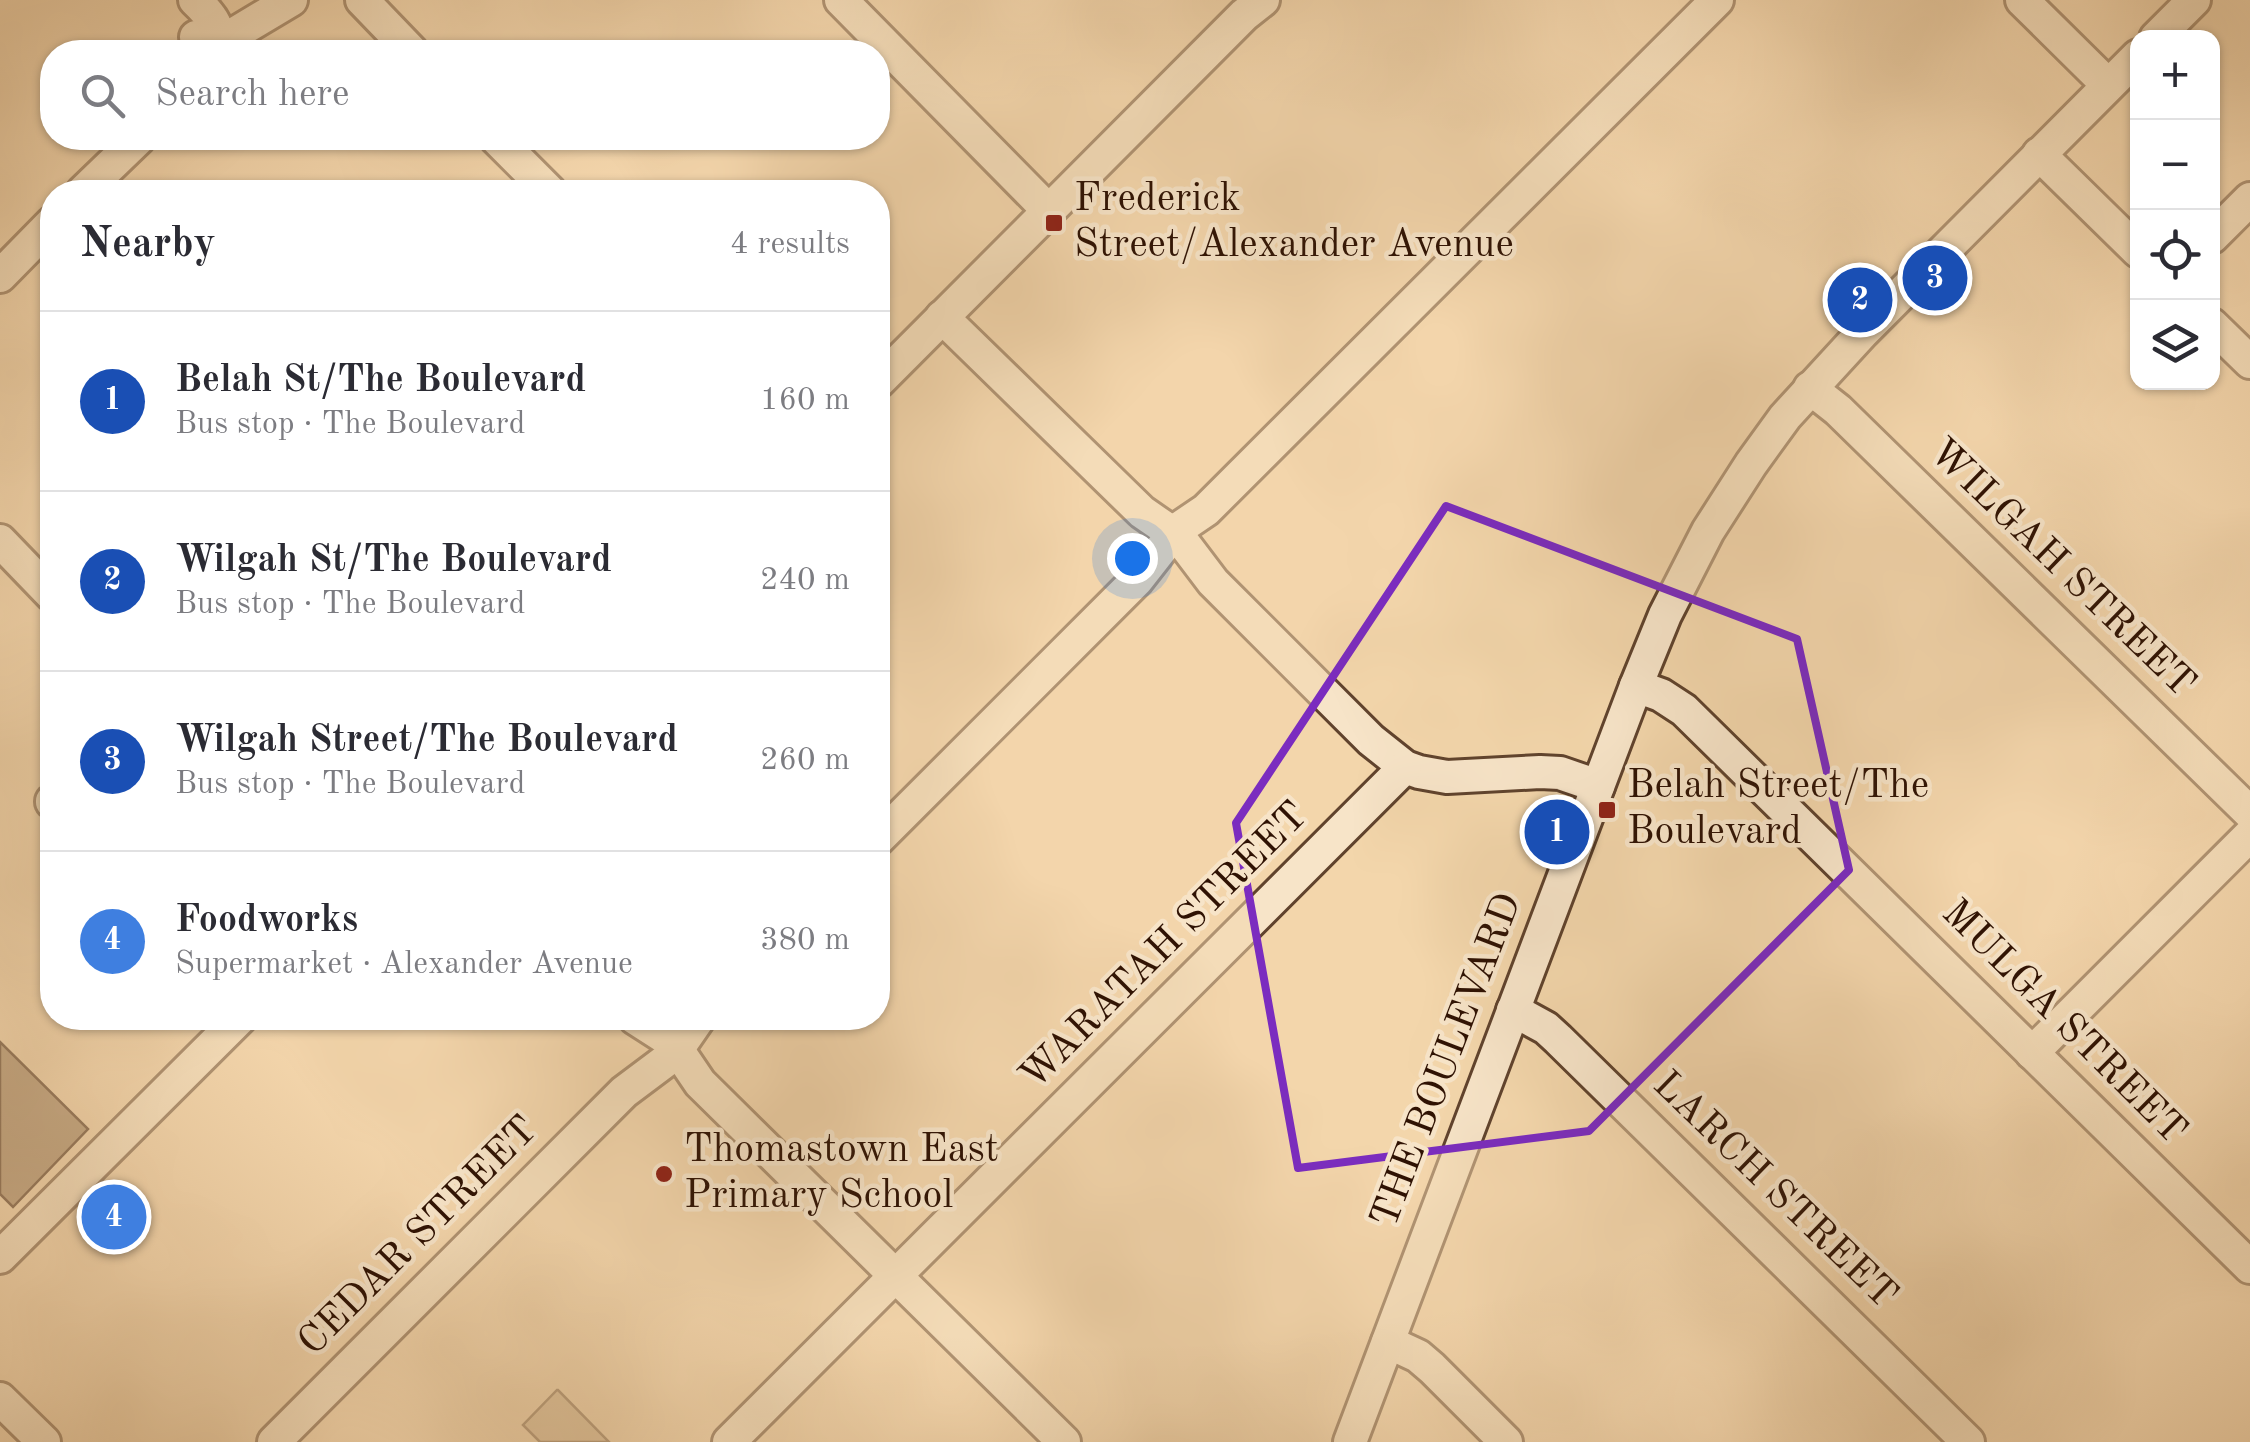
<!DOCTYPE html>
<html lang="en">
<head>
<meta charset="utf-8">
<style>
	:root { --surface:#fff; --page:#f2f2f3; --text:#2b2b33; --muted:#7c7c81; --line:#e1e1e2; --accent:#7c3aed }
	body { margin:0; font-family:"Old Standard TT",serif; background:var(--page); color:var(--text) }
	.controls { position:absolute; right:30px; top:30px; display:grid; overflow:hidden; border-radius:20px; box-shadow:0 2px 8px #0004 }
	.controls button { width:90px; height:90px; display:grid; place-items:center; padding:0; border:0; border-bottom:2px solid var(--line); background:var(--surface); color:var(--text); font:50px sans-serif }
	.you { position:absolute; left:1132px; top:558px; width:35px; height:35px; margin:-25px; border:8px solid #fff; border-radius:50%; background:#1a73e8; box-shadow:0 0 0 15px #1a73e833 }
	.badge { display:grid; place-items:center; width:65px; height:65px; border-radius:50%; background:var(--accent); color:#fff; font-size:32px; font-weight:700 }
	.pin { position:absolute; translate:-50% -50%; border:5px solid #fff; box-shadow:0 2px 10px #0006 }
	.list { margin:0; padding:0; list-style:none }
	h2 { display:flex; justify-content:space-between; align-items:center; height:130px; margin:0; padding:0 40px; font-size:42px }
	h2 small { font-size:32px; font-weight:400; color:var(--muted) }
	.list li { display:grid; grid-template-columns:65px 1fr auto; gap:30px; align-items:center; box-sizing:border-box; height:180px; padding:0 40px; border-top:2px solid var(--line) }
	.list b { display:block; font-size:38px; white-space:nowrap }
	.list p { margin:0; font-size:32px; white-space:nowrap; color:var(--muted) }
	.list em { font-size:32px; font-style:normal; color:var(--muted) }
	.icon { flex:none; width:55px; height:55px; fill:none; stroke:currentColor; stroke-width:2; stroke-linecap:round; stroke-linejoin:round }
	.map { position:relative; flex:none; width:2250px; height:1442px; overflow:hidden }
	.search { position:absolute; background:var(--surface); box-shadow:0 2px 8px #0004; left:40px; top:40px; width:850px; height:110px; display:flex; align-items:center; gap:25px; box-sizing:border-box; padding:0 35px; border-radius:40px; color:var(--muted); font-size:38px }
	.panel { position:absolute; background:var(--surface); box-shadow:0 2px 8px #0004; left:40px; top:180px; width:850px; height:850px; border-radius:40px }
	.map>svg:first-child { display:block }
	.garden { fill:#d2b58e; stroke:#806448; stroke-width:2.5 }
	.building { fill:#95785a; stroke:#2f1203; stroke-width:2.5 }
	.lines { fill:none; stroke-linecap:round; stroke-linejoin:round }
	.minor-casing { stroke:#60432d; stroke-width:38 }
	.minor { stroke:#f7e4c8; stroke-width:32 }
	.marked { fill:none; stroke:#7b2cbf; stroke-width:8; stroke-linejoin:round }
	.poi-dot { fill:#8f2418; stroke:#f7e4c8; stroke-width:4 }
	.labels { text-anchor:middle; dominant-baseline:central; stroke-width:9; stroke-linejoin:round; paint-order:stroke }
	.poi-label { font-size:40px; fill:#2f1203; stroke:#f7e4c8; text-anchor:start }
	.street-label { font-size:40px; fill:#2f1203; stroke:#f7e4c8 }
</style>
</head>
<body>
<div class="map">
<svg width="2250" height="1442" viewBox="0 0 2250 1442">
	<rect width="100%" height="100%" fill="#f3d6ab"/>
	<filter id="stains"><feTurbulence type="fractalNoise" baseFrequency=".002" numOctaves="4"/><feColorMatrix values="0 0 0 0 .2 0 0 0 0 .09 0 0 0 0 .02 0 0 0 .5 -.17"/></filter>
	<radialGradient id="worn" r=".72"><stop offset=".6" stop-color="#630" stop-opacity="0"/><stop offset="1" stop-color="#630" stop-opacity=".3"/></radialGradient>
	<path class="garden" d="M 557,1390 L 558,1390 L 609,1442 L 540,1442 L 523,1425 Z"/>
	<path class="building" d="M 0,1042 L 88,1129 L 13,1207 L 0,1194 Z"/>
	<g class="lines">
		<defs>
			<g id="minor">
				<path d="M 195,0 C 212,16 222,29 218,52"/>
				<path d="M 362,0 L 412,52"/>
				<path d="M 841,0 L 1048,210"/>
				<path d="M 2022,0 L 2108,85"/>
				<path d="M 196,37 L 220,38 L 236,33 L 291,0"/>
				<path d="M 2156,38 L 2194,0"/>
				<path d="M 496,138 L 550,192"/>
				<path d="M 2039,154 L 2138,251"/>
				<path d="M 83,192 L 139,138"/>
				<path d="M 2212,237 L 2250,199"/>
				<path d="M 0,276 L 52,223"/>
				<path d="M 942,317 L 1142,512 L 1171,532"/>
				<path d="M 2212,325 L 2250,362"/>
				<path d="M 878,382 L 1244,15 L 1263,0"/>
				<path d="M 1810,388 L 1838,410 L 2250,813"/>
				<path d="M 1175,531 L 1206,510 L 1717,0"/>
				<path d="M 0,541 L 52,595"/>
				<path d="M 1185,545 L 1213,582 L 1371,740 L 1405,767 L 1419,772 L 1447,777 L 1540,772 L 1560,773 L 1598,786"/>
				<path d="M 1636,686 L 1661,695 L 1684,710 L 2250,1267"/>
				<path d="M 52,802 L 52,801"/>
				<path d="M 878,839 L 1137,580 L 1162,548"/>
				<path d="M 1513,1010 L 1546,1028 L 1558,1039 L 1968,1442"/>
				<path d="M 635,1018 L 663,1036"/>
				<path d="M 679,1047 L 699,1018"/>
				<path d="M 679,1052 L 700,1083 L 1064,1442"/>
				<path d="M 2032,1053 L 2250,835"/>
				<path d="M 0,1257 L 240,1018"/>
				<path d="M 1388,1342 L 1418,1356 L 1432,1368 L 1506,1442"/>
				<path d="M 0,1399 L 44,1442"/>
				<path d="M 274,1442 L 624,1092 L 664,1062"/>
				<path d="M 729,1442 L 1405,767"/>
				<path d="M 1350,1442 L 1636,686 L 1665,615 L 1708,531 L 1751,464 L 1785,417 L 1863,332 L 2138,56"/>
			</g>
		</defs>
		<use href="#minor" class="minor-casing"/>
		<use href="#minor" class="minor"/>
	</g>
	<path d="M0 0H2250V1442H0ZM 1446,506 L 1797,639 L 1849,870 L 1589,1131 L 1298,1168 L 1236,823 Z" fill="#f3d6ab" fill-opacity=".55" fill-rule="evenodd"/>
	<path class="marked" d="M 1446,506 L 1797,639 L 1849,870 L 1589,1131 L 1298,1168 L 1236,823 Z"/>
	<g class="poi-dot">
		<rect x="1044" y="213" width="20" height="20" rx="5"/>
		<rect x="1597" y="800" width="20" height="20" rx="5"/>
		<circle cx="664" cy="1174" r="10"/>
	</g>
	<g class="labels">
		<g class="poi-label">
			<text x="1074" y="200">Frederick<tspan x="1074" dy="46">Street/Alexander Avenue</tspan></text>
			<text x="1627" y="787">Belah Street/The<tspan x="1627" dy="46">Boulevard</tspan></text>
			<text x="684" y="1151">Thomastown East<tspan x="684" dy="46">Primary School</tspan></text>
		</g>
		<g class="street-label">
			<text transform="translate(2061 569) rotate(44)">WILGAH STREET</text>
			<text transform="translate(1165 947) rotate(-45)">WARATAH STREET</text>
			<text transform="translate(2063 1023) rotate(45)">MULGA STREET</text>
			<text transform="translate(1448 1061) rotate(-69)">THE BOULEVARD</text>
			<text transform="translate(1774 1191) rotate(44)">LARCH STREET</text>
			<text transform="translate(419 1237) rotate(-45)">CEDAR STREET</text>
		</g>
	</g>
	<rect width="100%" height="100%" filter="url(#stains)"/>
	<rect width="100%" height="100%" fill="url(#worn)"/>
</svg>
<div class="controls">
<button>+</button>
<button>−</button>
<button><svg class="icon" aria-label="locate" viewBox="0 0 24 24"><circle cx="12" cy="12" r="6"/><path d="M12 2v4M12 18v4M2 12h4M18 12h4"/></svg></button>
<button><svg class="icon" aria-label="layers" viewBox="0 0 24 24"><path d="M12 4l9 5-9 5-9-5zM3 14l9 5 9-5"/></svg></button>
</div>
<div class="you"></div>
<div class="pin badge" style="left:1557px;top:832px;background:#1a4fb4">1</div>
<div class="pin badge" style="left:1860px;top:300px;background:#1a4fb4">2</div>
<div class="pin badge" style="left:1935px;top:278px;background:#1a4fb4">3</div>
<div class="pin badge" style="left:114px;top:1217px;background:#3f7fe0">4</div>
<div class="search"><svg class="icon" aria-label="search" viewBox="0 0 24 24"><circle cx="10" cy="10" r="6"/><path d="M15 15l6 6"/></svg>Search here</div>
<section class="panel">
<h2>Nearby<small>4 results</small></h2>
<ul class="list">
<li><span class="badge" style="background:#1a4fb4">1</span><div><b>Belah St/The Boulevard</b><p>Bus stop · The Boulevard</p></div><em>160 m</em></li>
<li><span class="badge" style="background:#1a4fb4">2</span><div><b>Wilgah St/The Boulevard</b><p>Bus stop · The Boulevard</p></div><em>240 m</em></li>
<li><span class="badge" style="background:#1a4fb4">3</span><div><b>Wilgah Street/The Boulevard</b><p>Bus stop · The Boulevard</p></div><em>260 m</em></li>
<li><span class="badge" style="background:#3f7fe0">4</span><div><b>Foodworks</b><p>Supermarket · Alexander Avenue</p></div><em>380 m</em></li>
</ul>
</section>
</div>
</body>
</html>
